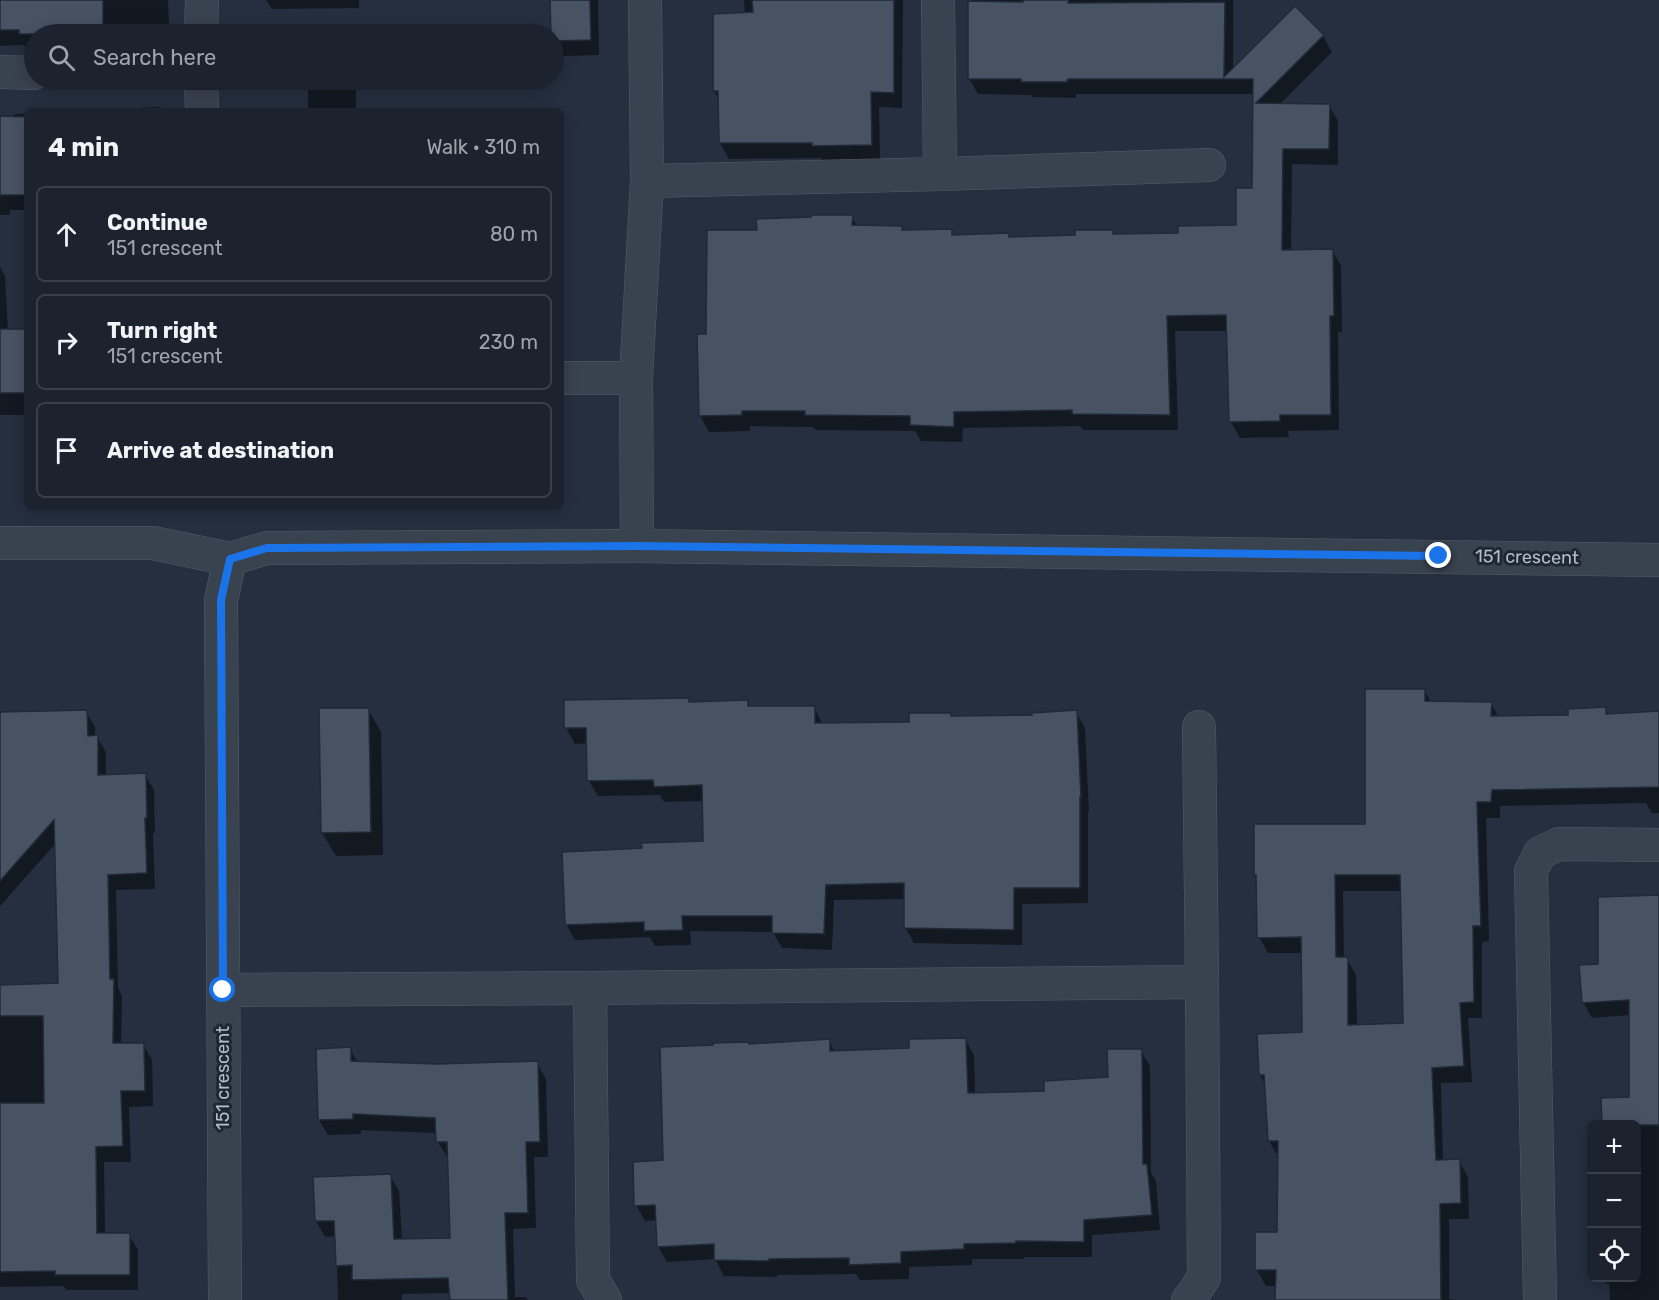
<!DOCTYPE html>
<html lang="en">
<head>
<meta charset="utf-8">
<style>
	:root { --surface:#1c232f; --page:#252b37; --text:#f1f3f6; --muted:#a0a4aa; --line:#3a404b }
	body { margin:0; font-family:Rubik,sans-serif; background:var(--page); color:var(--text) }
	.controls { position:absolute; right:18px; bottom:18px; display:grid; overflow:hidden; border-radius:9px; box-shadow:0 3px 15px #0003 }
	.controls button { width:54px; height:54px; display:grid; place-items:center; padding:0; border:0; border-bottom:2px solid var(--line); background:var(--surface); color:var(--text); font:30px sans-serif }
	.stop { position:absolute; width:18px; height:18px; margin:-14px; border:4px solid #1a73e8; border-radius:50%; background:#fff }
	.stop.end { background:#1a73e8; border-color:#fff; box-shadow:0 2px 6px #0008 }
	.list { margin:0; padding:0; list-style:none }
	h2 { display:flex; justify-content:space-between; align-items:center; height:78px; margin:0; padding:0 24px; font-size:26px }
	h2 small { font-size:20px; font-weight:400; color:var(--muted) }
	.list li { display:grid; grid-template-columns:39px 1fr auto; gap:18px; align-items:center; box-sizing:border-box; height:96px; margin:0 12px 12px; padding:0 12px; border:2px solid var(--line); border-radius:9px }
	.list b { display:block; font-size:22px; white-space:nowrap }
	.list p { margin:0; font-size:20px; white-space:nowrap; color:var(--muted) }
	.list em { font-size:20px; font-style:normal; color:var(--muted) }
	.icon { flex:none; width:33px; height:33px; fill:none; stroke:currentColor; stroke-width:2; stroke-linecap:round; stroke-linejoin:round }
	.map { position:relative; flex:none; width:1659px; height:1300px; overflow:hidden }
	.search { position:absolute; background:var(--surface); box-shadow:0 3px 15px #0003; left:24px; top:24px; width:540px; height:66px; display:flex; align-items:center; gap:15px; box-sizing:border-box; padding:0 21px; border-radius:33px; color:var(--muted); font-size:22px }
	.panel { position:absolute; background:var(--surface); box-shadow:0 3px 15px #0003; left:24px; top:108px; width:540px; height:402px; border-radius:9px }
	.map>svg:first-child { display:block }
	.shadow { fill:#0007; fill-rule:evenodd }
	.building { fill:#475263; stroke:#202936; stroke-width:1.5; fill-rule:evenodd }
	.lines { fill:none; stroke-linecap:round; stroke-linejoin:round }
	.minor-casing { stroke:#545d69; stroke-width:34 }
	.minor { stroke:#39424f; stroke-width:33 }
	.route { stroke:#1a73e8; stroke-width:8 }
	.labels { text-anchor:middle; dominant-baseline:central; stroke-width:6; stroke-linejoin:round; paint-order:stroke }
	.street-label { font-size:18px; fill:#b6bdc9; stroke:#1e2734 }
</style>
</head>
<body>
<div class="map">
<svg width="1659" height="1300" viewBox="0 0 1659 1300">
	<rect width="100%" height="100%" fill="#252f3f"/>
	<g class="shadow">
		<path d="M 0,0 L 168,0 L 169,25 L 111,26 L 111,34 L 34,34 L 34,55 L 30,55 L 24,45 L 0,46 Z"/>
		<path d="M 266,0 L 359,0 L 359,8 L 272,9 Z"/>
		<path d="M 552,0 L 598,0 L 599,55 L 562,56 L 554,42 Z"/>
		<path d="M 744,0 L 903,0 L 902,108 L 879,107 L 880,160 L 822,161 L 821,158 L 729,159 L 720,143 L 720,101 L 714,91 L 745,14 Z"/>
		<path d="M 972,0 L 1233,0 L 1233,71 L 1323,36 L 1332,52 L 1279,105 L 1329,105 L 1338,121 L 1338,165 L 1292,164 L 1291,251 L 1332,250 L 1341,266 L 1342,332 L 1338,332 L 1339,430 L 1288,431 L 1289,437 L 1240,438 L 1231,422 L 1228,331 L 1175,331 L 1178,430 L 1083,430 L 1080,426 L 963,428 L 962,442 L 921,441 L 915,431 L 816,430 L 813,427 L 750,426 L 750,431 L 709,432 L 700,416 L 708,335 L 758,232 L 852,217 L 857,226 L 901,227 L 904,232 L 951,231 L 954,237 L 1008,235 L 1010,238 L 1077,237 L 1112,231 L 1115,236 L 1179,235 L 1237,226 L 1253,190 L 1254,94 L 1076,94 L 1076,98 L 1032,97 L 1031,95 L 978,94 L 969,78 Z"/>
		<rect x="308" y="80" width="48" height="31"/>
		<path d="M 160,107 L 163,111 L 117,111 L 117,109 Z"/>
		<path d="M 507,109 L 545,111 L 507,111 Z"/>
		<path d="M 14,114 L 27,114 L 27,210 L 10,210 L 9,215 L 0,215 L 0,118 L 14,118 Z"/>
		<path d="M 0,267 L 5,276 L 8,331 L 27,330 L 27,415 L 0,415 Z"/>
		<path d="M 1424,690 L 1431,702 L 1491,703 L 1499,718 L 1570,716 L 1605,709 L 1609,715 L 1659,712 L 1659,813 L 1652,813 L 1646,803 L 1500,806 L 1500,818 L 1486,818 L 1489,941 L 1482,942 L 1482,1018 L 1468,1018 L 1472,1082 L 1441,1083 L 1443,1161 L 1459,1161 L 1468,1177 L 1469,1219 L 1449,1219 L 1449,1299 L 1456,1300 L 1277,1300 L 1277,1286 L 1266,1286 L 1257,1270 L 1278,1233 L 1279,1158 L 1269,1141 L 1266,1086 L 1260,1075 L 1303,1033 L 1303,953 L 1268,953 L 1259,937 L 1367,825 ZM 1343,891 L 1402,891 L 1404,1024 L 1357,1026 L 1356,975 L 1347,959 L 1344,959 Z"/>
		<path d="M 688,700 L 690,703 L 747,702 L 750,708 L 814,707 L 823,725 L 910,724 L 950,714 L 952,718 L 1033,717 L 1076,712 L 1085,728 L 1089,812 L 1088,812 L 1088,903 L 1022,904 L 1022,945 L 914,943 L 905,927 L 906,899 L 834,900 L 832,950 L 782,948 L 773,932 L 690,931 L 691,945 L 655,946 L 650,937 L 575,940 L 566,924 L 643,850 L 704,843 L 704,801 L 664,802 L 660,795 L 598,796 L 589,781 L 588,743 L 575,744 L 566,728 Z"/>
		<path d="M 368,709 L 381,732 L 383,855 L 336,856 L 322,833 Z"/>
		<path d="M 86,712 L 95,727 L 95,737 L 97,737 L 106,752 L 106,776 L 145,775 L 154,790 L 155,833 L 153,833 L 155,889 L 116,890 L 118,988 L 122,996 L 121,1045 L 143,1044 L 152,1060 L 153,1106 L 129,1107 L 131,1162 L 104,1162 L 105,1235 L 129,1235 L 138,1250 L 138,1290 L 66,1290 L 64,1286 L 0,1287 L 0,986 L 59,985 L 56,843 L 0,906 L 0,744 Z"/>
		<path d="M 1659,897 L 1659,1300 L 1610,1300 L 1609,1283 L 1606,1284 L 1603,1278 L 1636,1278 L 1636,1124 L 1630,1098 L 1630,1015 L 1592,1018 L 1583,1002 L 1599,965 Z"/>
		<path d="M 965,1039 L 974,1055 L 975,1095 L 1046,1092 L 1110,1079 L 1141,1051 L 1150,1066 L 1151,1173 L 1156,1181 L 1160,1230 L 1092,1235 L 1092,1257 L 1024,1257 L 1024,1259 L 972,1259 L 972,1265 L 909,1267 L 909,1279 L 860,1280 L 856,1274 L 777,1275 L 777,1277 L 724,1276 L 715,1259 L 667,1262 L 658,1246 L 657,1220 L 645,1221 L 636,1205 L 665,1162 L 749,1046 L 829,1041 L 835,1052 L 911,1049 Z"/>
		<path d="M 350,1049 L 358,1063 L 437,1066 L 537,1063 L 546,1079 L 548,1157 L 534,1157 L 536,1228 L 513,1229 L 515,1297 L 526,1297 L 528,1300 L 451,1300 L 450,1293 L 402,1294 L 402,1300 L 338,1300 L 336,1236 L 325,1237 L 316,1221 L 315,1178 L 390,1176 L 399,1191 L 402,1240 L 452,1239 L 449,1157 L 447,1157 L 438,1142 L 437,1133 L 361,1130 L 361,1134 L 328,1135 L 319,1120 Z"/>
	</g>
	<g class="building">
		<path d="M 0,0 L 103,0 L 103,31 L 64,31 L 64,34 L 19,34 L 19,30 L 0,30 Z"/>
		<path d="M 550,0 L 590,0 L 591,40 L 554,41 L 554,34 L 551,34 Z"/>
		<path d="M 752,0 L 894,0 L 894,93 L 871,92 L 872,145 L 812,146 L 812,143 L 719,143 L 718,91 L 713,91 L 713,14 L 753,12 Z"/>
		<path d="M 1023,0 L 1069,0 L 1068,3 L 1225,2 L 1224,77 L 1295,6 L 1324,35 L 1256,103 L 1330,104 L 1329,149 L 1283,149 L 1282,250 L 1333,249 L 1334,316 L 1330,316 L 1331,415 L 1280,415 L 1280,421 L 1229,422 L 1226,315 L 1167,316 L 1170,415 L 1072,414 L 1072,410 L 954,412 L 954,427 L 910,425 L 910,416 L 805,415 L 805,411 L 742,411 L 742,415 L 699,416 L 697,334 L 706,334 L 707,230 L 757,230 L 756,219 L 811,217 L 811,215 L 853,215 L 852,225 L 902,226 L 902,230 L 952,229 L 952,235 L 1009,233 L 1009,237 L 1075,235 L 1075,230 L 1113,230 L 1113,234 L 1178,233 L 1178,226 L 1236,225 L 1236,188 L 1252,188 L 1253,79 L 1068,79 L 1067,82 L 1021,82 L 1021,79 L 968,79 L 968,1 L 1023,2 Z"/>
		<path d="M 0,116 L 27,117 L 27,195 L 0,195 Z"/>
		<rect x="0" y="329" width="27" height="64"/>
		<path d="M 1365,689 L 1425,689 L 1425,701 L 1492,702 L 1491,716 L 1568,715 L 1568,709 L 1606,707 L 1606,714 L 1659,711 L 1659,787 L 1492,790 L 1491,802 L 1477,802 L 1481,926 L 1473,926 L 1474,1002 L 1460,1003 L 1464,1066 L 1432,1068 L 1436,1160 L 1460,1159 L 1461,1203 L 1440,1204 L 1441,1300 L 1275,1300 L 1276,1270 L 1255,1270 L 1255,1232 L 1277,1232 L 1278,1141 L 1268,1141 L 1264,1075 L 1259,1075 L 1257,1034 L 1302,1032 L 1301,937 L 1257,938 L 1256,875 L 1254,875 L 1254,824 L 1365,824 ZM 1335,875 L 1400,875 L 1403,1023 L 1348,1025 L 1348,957 L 1336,957 Z"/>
		<path d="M 689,698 L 689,702 L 748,700 L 748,706 L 815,706 L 815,723 L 909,722 L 909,713 L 951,713 L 951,716 L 1032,715 L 1031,713 L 1077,710 L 1081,797 L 1080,797 L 1080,888 L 1014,888 L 1014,930 L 904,928 L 904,883 L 826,885 L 824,934 L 772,933 L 772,916 L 682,916 L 683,930 L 644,931 L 644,922 L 565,925 L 562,852 L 642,848 L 641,843 L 703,841 L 702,785 L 654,787 L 653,780 L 587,781 L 586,728 L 564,728 L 564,700 Z"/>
		<path d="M 319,708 L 369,708 L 371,832 L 321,833 Z"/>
		<path d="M 87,710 L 88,736 L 98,735 L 98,775 L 146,773 L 147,818 L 145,818 L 147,873 L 108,875 L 110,979 L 114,979 L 113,1043 L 144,1043 L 145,1091 L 121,1091 L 123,1146 L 96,1147 L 97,1233 L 130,1233 L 130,1275 L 55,1275 L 55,1271 L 0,1272 L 0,1103 L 44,1103 L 43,1016 L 0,1016 L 0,985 L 58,983 L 54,820 L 0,881 L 0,712 Z"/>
		<path d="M 1659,895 L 1659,1125 L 1602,1125 L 1601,1098 L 1629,1097 L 1629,1000 L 1582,1003 L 1579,965 L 1598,964 L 1598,897 Z"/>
		<path d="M 966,1038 L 968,1093 L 1044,1091 L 1044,1081 L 1108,1077 L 1107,1049 L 1142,1049 L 1143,1164 L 1147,1164 L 1152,1215 L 1084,1220 L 1084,1242 L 1016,1241 L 1016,1243 L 964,1244 L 964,1249 L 901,1252 L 901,1263 L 849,1265 L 849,1258 L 769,1259 L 769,1261 L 714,1260 L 714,1244 L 657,1247 L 655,1205 L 634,1206 L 633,1162 L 663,1160 L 660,1047 L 713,1045 L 713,1043 L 749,1042 L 749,1044 L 830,1039 L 830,1051 L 909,1048 L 909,1039 Z"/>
		<path d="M 351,1047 L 351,1061 L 437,1064 L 538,1061 L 540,1142 L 526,1142 L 528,1213 L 505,1213 L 508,1300 L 450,1300 L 448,1278 L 352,1280 L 352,1265 L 336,1266 L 334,1221 L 315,1221 L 313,1177 L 391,1174 L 394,1239 L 450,1238 L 447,1142 L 436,1142 L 435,1118 L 353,1114 L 353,1119 L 318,1120 L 316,1049 Z"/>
	</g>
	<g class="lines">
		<defs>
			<g id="minor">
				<path d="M 938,0 L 940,174"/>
				<path d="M 201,34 L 202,0"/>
				<path d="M 0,72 L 34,73"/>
				<path d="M 201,80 L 202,111"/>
				<path d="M 647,181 L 940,174 L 1209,165"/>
				<path d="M 561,378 L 636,378"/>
				<path d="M 0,543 L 153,543 L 230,559 L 267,548 L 637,546 L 1659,560"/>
				<path d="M 637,546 L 636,378 L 647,181 L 645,0"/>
				<path d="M 1199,727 L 1202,982"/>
				<path d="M 590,988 L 593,1280 L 605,1300"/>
				<path d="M 223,990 L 590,988 L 1202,982 L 1204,1277 L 1190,1299 L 1188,1300"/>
				<path d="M 225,1300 L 221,600 L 230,559"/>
				<path d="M 1540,1300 L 1531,871 L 1540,853 L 1559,844 L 1659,845"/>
			</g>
		</defs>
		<use href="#minor" class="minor-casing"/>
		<use href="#minor" class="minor"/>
	</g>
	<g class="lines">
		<path class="route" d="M 223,990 L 221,600 L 230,559 L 267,548 L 637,546 L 1439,556"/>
	</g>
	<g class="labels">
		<g class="street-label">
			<text transform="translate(1527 557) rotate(1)">151 crescent</text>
			<text transform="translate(223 1078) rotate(-90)">151 crescent</text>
		</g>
	</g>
</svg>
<div class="controls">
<button>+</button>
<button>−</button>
<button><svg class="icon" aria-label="locate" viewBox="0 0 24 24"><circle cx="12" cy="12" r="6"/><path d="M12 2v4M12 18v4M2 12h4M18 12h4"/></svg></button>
</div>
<div class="stop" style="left:223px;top:990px"></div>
<div class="stop end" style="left:1439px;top:556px"></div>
<div class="search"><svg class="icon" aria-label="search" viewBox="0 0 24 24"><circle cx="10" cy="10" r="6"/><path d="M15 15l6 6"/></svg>Search here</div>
<section class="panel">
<h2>4 min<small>Walk · 310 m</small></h2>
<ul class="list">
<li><svg class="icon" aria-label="ahead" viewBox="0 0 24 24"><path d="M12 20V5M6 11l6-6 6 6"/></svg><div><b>Continue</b><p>151 crescent</p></div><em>80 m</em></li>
<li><svg class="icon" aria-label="right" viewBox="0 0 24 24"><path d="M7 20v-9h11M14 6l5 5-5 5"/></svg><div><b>Turn right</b><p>151 crescent</p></div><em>230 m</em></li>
<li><svg class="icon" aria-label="arrive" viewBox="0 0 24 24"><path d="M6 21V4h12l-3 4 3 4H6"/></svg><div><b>Arrive at destination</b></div></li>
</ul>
</section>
</div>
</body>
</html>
